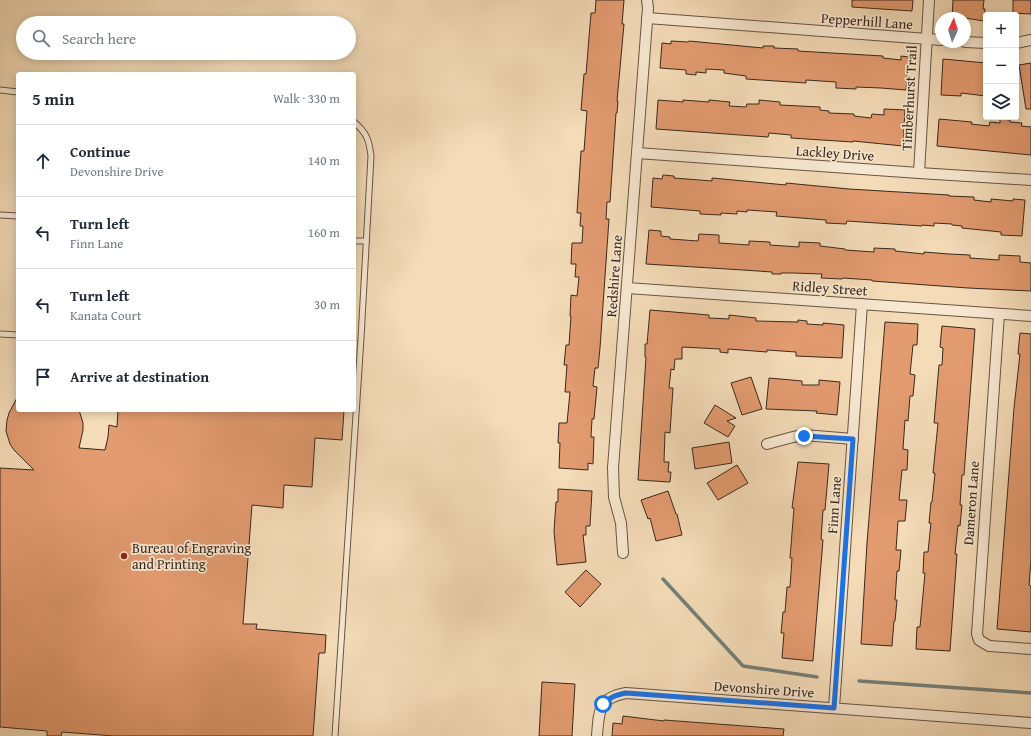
<!DOCTYPE html>
<html lang="en">
<head>
<meta charset="utf-8">
<style>
	:root { --surface:#fff; --page:#f6f6f7; --text:#1f2937; --muted:#747a83; --line:#e0e1e3 }
	body { margin:0; font-family:"Gentium Book Plus",serif; background:var(--page); color:var(--text) }
	.controls { position:absolute; right:12px; top:12px; display:grid; overflow:hidden; border-radius:4px; box-shadow:0 2px 10px #0003 }
	.controls button { width:36px; height:36px; display:grid; place-items:center; padding:0; border:0; border-bottom:1px solid var(--line); background:var(--surface); color:var(--text); font:20px sans-serif }
	.compass { position:absolute; left:935px; top:12px; width:36px; height:36px; border-radius:50%; background:var(--surface); box-shadow:0 2px 10px #0003; rotate:4deg }
	.stop { position:absolute; width:12px; height:12px; margin:-9px; border:3px solid #1a73e8; border-radius:50%; background:#fff }
	.stop.end { background:#1a73e8; border-color:#fff; box-shadow:0 1px 4px #0008 }
	.list { margin:0; padding:0; list-style:none }
	h2 { display:flex; justify-content:space-between; align-items:center; height:52px; margin:0; padding:0 16px; font-size:17px }
	h2 small { font-size:13px; font-weight:400; color:var(--muted) }
	.list li { display:grid; grid-template-columns:26px 1fr auto; gap:12px; align-items:center; box-sizing:border-box; height:72px; padding:0 16px; border-top:1px solid var(--line) }
	.list b { display:block; font-size:15px; white-space:nowrap }
	.list p { margin:0; font-size:13px; white-space:nowrap; color:var(--muted) }
	.list em { font-size:13px; font-style:normal; color:var(--muted) }
	.icon { flex:none; width:22px; height:22px; fill:none; stroke:currentColor; stroke-width:2; stroke-linecap:round; stroke-linejoin:round }
	.map { position:relative; flex:none; width:1031px; height:736px; overflow:hidden }
	.search { position:absolute; background:var(--surface); box-shadow:0 2px 10px #0003; left:16px; top:16px; width:340px; height:44px; display:flex; align-items:center; gap:10px; box-sizing:border-box; padding:0 14px; border-radius:22px; color:var(--muted); font-size:15px }
	.panel { position:absolute; background:var(--surface); box-shadow:0 2px 10px #0003; left:16px; top:72px; width:340px; height:340px; border-radius:4px }
	.map>svg:first-child { display:block }
	.lines { fill:none; stroke-linecap:round; stroke-linejoin:round }
	.stream { stroke:#758078; stroke-width:3.5 }
	.building { fill:#e39b70; stroke:#3a281e }
	.service-casing { stroke:#685544; stroke-width:7 }
	.minor-casing { stroke:#685544; stroke-width:12 }
	.service { stroke:#f8e8d1; stroke-width:5 }
	.minor { stroke:#f8e8d1; stroke-width:10 }
	.route { stroke:#1a73e8; stroke-width:5 }
	.poi-dot { fill:#8f2418; stroke:#f8e8d1; stroke-width:1.5 }
	.labels { text-anchor:middle; dominant-baseline:central; stroke-width:3.5; stroke-linejoin:round; paint-order:stroke }
	.street-label { font-size:14px; fill:#3a281e; stroke:#f8e8d1 }
	.poi-label { font-size:14px; fill:#3a281e; stroke:#f8e8d1; text-anchor:start }
</style>
</head>
<body>
<div class="map">
<svg width="1031" height="736" viewBox="0 0 1031 736">
	<rect width="100%" height="100%" fill="#f4dcb8"/>
	<filter id="stains"><feTurbulence type="fractalNoise" baseFrequency=".005" numOctaves="4"/><feColorMatrix values="0 0 0 0 .2 0 0 0 0 .09 0 0 0 0 .02 0 0 0 .5 -.17"/></filter>
	<radialGradient id="worn" r=".72"><stop offset=".6" stop-color="#630" stop-opacity="0"/><stop offset="1" stop-color="#630" stop-opacity=".3"/></radialGradient>
	<g class="lines">
		<g class="stream">
			<path d="M 663,579 L 743,666 L 817,677"/>
			<path d="M 859,681 L 1031,693"/>
		</g>
	</g>
	<g class="building">
		<path d="M 596,0 L 624,0 L 622,24 L 624,24 L 617,101 L 618,101 L 617,113 L 616,113 L 610,202 L 607,202 L 606,219 L 609,219 L 600,348 L 598,368 L 595,368 L 593,386 L 597,387 L 594,419 L 592,419 L 591,437 L 594,437 L 593,464 L 588,463 L 588,470 L 559,468 L 560,443 L 558,443 L 559,423 L 567,423 L 570,392 L 565,392 L 567,365 L 564,365 L 566,345 L 569,345 L 571,316 L 570,316 L 571,295 L 577,296 L 579,277 L 575,277 L 576,264 L 571,264 L 572,243 L 582,243 L 583,226 L 580,226 L 581,213 L 577,213 L 581,151 L 584,151 L 587,111 L 581,110 L 584,74 L 586,74 L 591,13 L 595,13 Z"/>
		<path d="M 852,0 L 913,0 L 912,11 L 852,7 Z"/>
		<path d="M 953,0 L 984,0 L 983,9 L 985,9 L 984,21 L 965,18 L 952,18 Z"/>
		<path d="M 1013,0 L 1031,0 L 1031,14 L 1013,13 Z"/>
		<path d="M 671,41 L 688,42 L 689,41 L 763,48 L 763,46 L 774,46 L 774,48 L 798,49 L 798,51 L 883,56 L 883,58 L 901,60 L 901,56 L 909,57 L 906,90 L 881,88 L 856,87 L 856,89 L 836,88 L 836,82 L 806,80 L 806,83 L 746,79 L 746,76 L 724,73 L 724,70 L 706,69 L 706,73 L 696,72 L 696,75 L 686,74 L 686,70 L 660,68 L 662,43 L 671,44 Z"/>
		<path d="M 943,59 L 986,63 L 986,96 L 961,93 L 961,96 L 941,95 Z"/>
		<path d="M 1031,63 L 1031,109 L 1026,109 L 1019,65 Z"/>
		<path d="M 658,100 L 683,102 L 683,100 L 709,102 L 709,100 L 730,102 L 729,106 L 746,107 L 747,104 L 759,104 L 759,100 L 780,102 L 780,105 L 820,107 L 820,110 L 829,111 L 829,113 L 854,114 L 854,116 L 871,118 L 872,114 L 884,115 L 884,109 L 905,110 L 903,146 L 853,141 L 853,142 L 791,138 L 791,135 L 769,133 L 768,137 L 656,129 Z"/>
		<path d="M 939,119 L 972,122 L 971,124 L 989,126 L 990,122 L 1000,123 L 1000,119 L 1010,120 L 1010,122 L 1022,123 L 1021,126 L 1031,127 L 1031,155 L 937,146 Z"/>
		<path d="M 663,175 L 674,176 L 674,178 L 712,181 L 712,178 L 786,185 L 786,183 L 849,189 L 949,195 L 949,196 L 974,197 L 974,200 L 991,202 L 991,199 L 1013,201 L 1013,199 L 1025,200 L 1022,236 L 1001,235 L 1001,232 L 962,228 L 962,226 L 952,225 L 952,224 L 934,223 L 934,226 L 922,225 L 922,226 L 847,221 L 846,224 L 826,223 L 826,220 L 776,216 L 777,212 L 747,210 L 747,212 L 737,211 L 737,214 L 721,213 L 721,215 L 700,214 L 700,211 L 651,207 L 653,178 L 662,179 Z"/>
		<path d="M 649,230 L 661,231 L 661,236 L 670,237 L 670,239 L 698,241 L 699,234 L 719,235 L 719,243 L 749,245 L 749,241 L 770,242 L 770,245 L 799,247 L 799,242 L 820,243 L 820,246 L 845,249 L 845,250 L 874,252 L 874,248 L 895,249 L 895,251 L 924,254 L 924,252 L 949,254 L 970,255 L 970,258 L 999,260 L 999,255 L 1020,256 L 1020,262 L 1031,263 L 1031,291 L 968,288 L 872,281 L 872,280 L 843,278 L 842,279 L 821,278 L 822,274 L 793,273 L 781,273 L 781,274 L 772,274 L 772,272 L 743,270 L 646,264 Z"/>
		<path d="M 650,310 L 709,315 L 709,318 L 729,319 L 729,315 L 756,318 L 756,321 L 798,322 L 798,320 L 807,321 L 807,324 L 823,325 L 823,323 L 844,325 L 842,358 L 796,356 L 796,352 L 767,350 L 767,352 L 728,349 L 728,353 L 720,352 L 720,349 L 682,347 L 682,359 L 675,359 L 674,370 L 671,369 L 669,388 L 673,388 L 670,433 L 665,432 L 664,462 L 669,462 L 668,472 L 671,472 L 670,482 L 638,480 L 646,357 L 645,357 L 645,344 L 647,344 Z"/>
		<path d="M 885,322 L 918,324 L 917,345 L 913,345 L 910,374 L 915,375 L 913,396 L 910,396 L 908,421 L 905,420 L 903,449 L 908,450 L 907,470 L 902,470 L 899,500 L 907,500 L 905,521 L 898,521 L 896,550 L 901,550 L 899,571 L 897,571 L 895,600 L 897,600 L 895,621 L 894,621 L 892,646 L 861,644 L 867,543 Z"/>
		<path d="M 942,326 L 975,329 L 964,475 L 962,475 L 960,505 L 962,505 L 960,526 L 958,525 L 955,554 L 957,554 L 950,651 L 916,649 L 917,627 L 920,627 L 925,573 L 923,573 L 924,552 L 928,552 L 931,523 L 929,523 L 931,502 L 932,502 L 935,473 L 933,473 L 938,423 L 934,423 L 939,365 L 942,365 L 943,348 L 940,347 Z"/>
		<path d="M 1020,333 L 1031,334 L 1031,560 L 1029,585 L 1031,586 L 1031,632 L 997,629 L 1014,408 L 1020,354 L 1018,354 Z"/>
		<path d="M 751,377 L 762,409 L 742,415 L 731,383 Z"/>
		<path d="M 769,378 L 802,381 L 802,385 L 819,385 L 819,380 L 840,382 L 837,415 L 816,413 L 817,411 L 766,409 Z"/>
		<path d="M 18,396 L 18,410 L 79,410 L 83,423 L 83,430 L 79,448 L 105,450 L 108,437 L 109,425 L 117,427 L 118,410 L 344,410 L 342,440 L 315,438 L 312,487 L 284,485 L 283,508 L 252,505 L 243,624 L 257,624 L 256,629 L 326,635 L 325,653 L 319,653 L 313,736 L 114,736 L 62,732 L 61,736 L 47,736 L 47,731 L 0,727 L 0,468 L 34,470 L 14,450 L 10,444 L 6,431 L 7,420 L 9,413 Z"/>
		<path d="M 715,405 L 736,418 L 727,421 L 735,426 L 728,437 L 704,423 Z"/>
		<path d="M 729,442 L 732,463 L 695,469 L 692,448 Z"/>
		<path d="M 798,462 L 829,464 L 825,510 L 823,510 L 821,539 L 823,540 L 813,661 L 782,658 L 784,633 L 781,633 L 783,612 L 785,612 L 787,587 L 790,587 L 792,558 L 790,558 L 794,508 L 792,508 Z"/>
		<path d="M 737,465 L 748,483 L 718,500 L 707,483 Z"/>
		<path d="M 558,489 L 592,491 L 590,526 L 586,526 L 586,535 L 583,535 L 586,562 L 557,565 L 554,531 L 556,502 L 558,502 Z"/>
		<path d="M 668,491 L 676,514 L 677,514 L 682,535 L 656,541 L 650,518 L 648,519 L 641,500 Z"/>
		<path d="M 586,570 L 601,584 L 580,607 L 565,592 Z"/>
		<path d="M 542,682 L 575,684 L 572,736 L 539,736 Z"/>
		<path d="M 623,716 L 664,721 L 664,720 L 784,729 L 783,736 L 612,736 L 613,723 L 622,724 Z"/>
	</g>
	<g class="lines">
		<defs>
			<g id="service">
				<path d="M 0,90 L 18,92"/>
				<path d="M 0,215 L 18,216"/>
				<path d="M 354,241 L 366,241"/>
				<path d="M 0,334 L 18,335"/>
				<path d="M 335,736 L 361,338 L 371,156 C 369,140 367,133 354,122"/>
			</g>
			<g id="minor">
				<path d="M 647,18 L 941,40"/>
				<path d="M 965,42 L 986,43"/>
				<path d="M 1016,43 L 1031,40"/>
				<path d="M 637,153 L 919,173 L 1031,180"/>
				<path d="M 919,173 L 929,0"/>
				<path d="M 627,288 L 1031,316"/>
				<path d="M 999,314 L 977,634 L 979,640 L 989,646 L 1031,649"/>
				<path d="M 767,444 L 793,437 L 804,435 L 853,439"/>
				<path d="M 623,553 L 621,523 L 614,497 L 613,468 L 648,8 L 647,0"/>
				<path d="M 834,708 L 862,304"/>
				<path d="M 597,736 C 599,711 598,698 626,693 L 1031,723"/>
			</g>
		</defs>
		<use href="#service" class="service-casing"/>
		<use href="#minor" class="minor-casing"/>
		<use href="#service" class="service"/>
		<use href="#minor" class="minor"/>
	</g>
	<g class="lines">
		<path class="route" d="M 603,704 C 610,697 616,695 626,693 L 834,708 L 853,439 L 804,436"/>
	</g>
	<circle class="poi-dot" cx="124" cy="556" r="4"/>
	<g class="labels">
		<g class="street-label">
			<text transform="translate(867 21) rotate(4)">Pepperhill Lane</text>
			<text transform="translate(909 98) rotate(-87)">Timberhurst Trail</text>
			<text transform="translate(835 153) rotate(4)">Lackley Drive</text>
			<text transform="translate(614 276) rotate(-86)">Redshire Lane</text>
			<text transform="translate(830 288) rotate(4)">Ridley Street</text>
			<text transform="translate(971 503) rotate(-86)">Dameron Lane</text>
			<text transform="translate(834 505) rotate(-86)">Finn Lane</text>
			<text transform="translate(764 689) rotate(4)">Devonshire Drive</text>
		</g>
		<g class="poi-label">
			<text x="132" y="548">Bureau of Engraving<tspan x="132" dy="16">and Printing</tspan></text>
		</g>
	</g>
	<rect width="100%" height="100%" filter="url(#stains)"/>
	<rect width="100%" height="100%" fill="url(#worn)"/>
</svg>
<div class="controls">
<button>+</button>
<button>−</button>
<button><svg class="icon" aria-label="layers" viewBox="0 0 24 24"><path d="M12 4l9 5-9 5-9-5zM3 14l9 5 9-5"/></svg></button>
</div>
<svg class="compass" viewBox="-18 -18 36 36"><path d="M0-13l5 13h-10z" fill="#e53935"/><path d="M0 13l5-13h-10z" fill="#747a83"/></svg>
<div class="stop" style="left:603px;top:704px"></div>
<div class="stop end" style="left:804px;top:436px"></div>
<div class="search"><svg class="icon" aria-label="search" viewBox="0 0 24 24"><circle cx="10" cy="10" r="6"/><path d="M15 15l6 6"/></svg>Search here</div>
<section class="panel">
<h2>5 min<small>Walk · 330 m</small></h2>
<ul class="list">
<li><svg class="icon" aria-label="ahead" viewBox="0 0 24 24"><path d="M12 20V5M6 11l6-6 6 6"/></svg><div><b>Continue</b><p>Devonshire Drive</p></div><em>140 m</em></li>
<li><svg class="icon" aria-label="left" viewBox="0 0 24 24"><path d="M17 20v-9H6M10 6l-5 5 5 5"/></svg><div><b>Turn left</b><p>Finn Lane</p></div><em>160 m</em></li>
<li><svg class="icon" aria-label="left" viewBox="0 0 24 24"><path d="M17 20v-9H6M10 6l-5 5 5 5"/></svg><div><b>Turn left</b><p>Kanata Court</p></div><em>30 m</em></li>
<li><svg class="icon" aria-label="arrive" viewBox="0 0 24 24"><path d="M6 21V4h12l-3 4 3 4H6"/></svg><div><b>Arrive at destination</b></div></li>
</ul>
</section>
</div>
</body>
</html>
